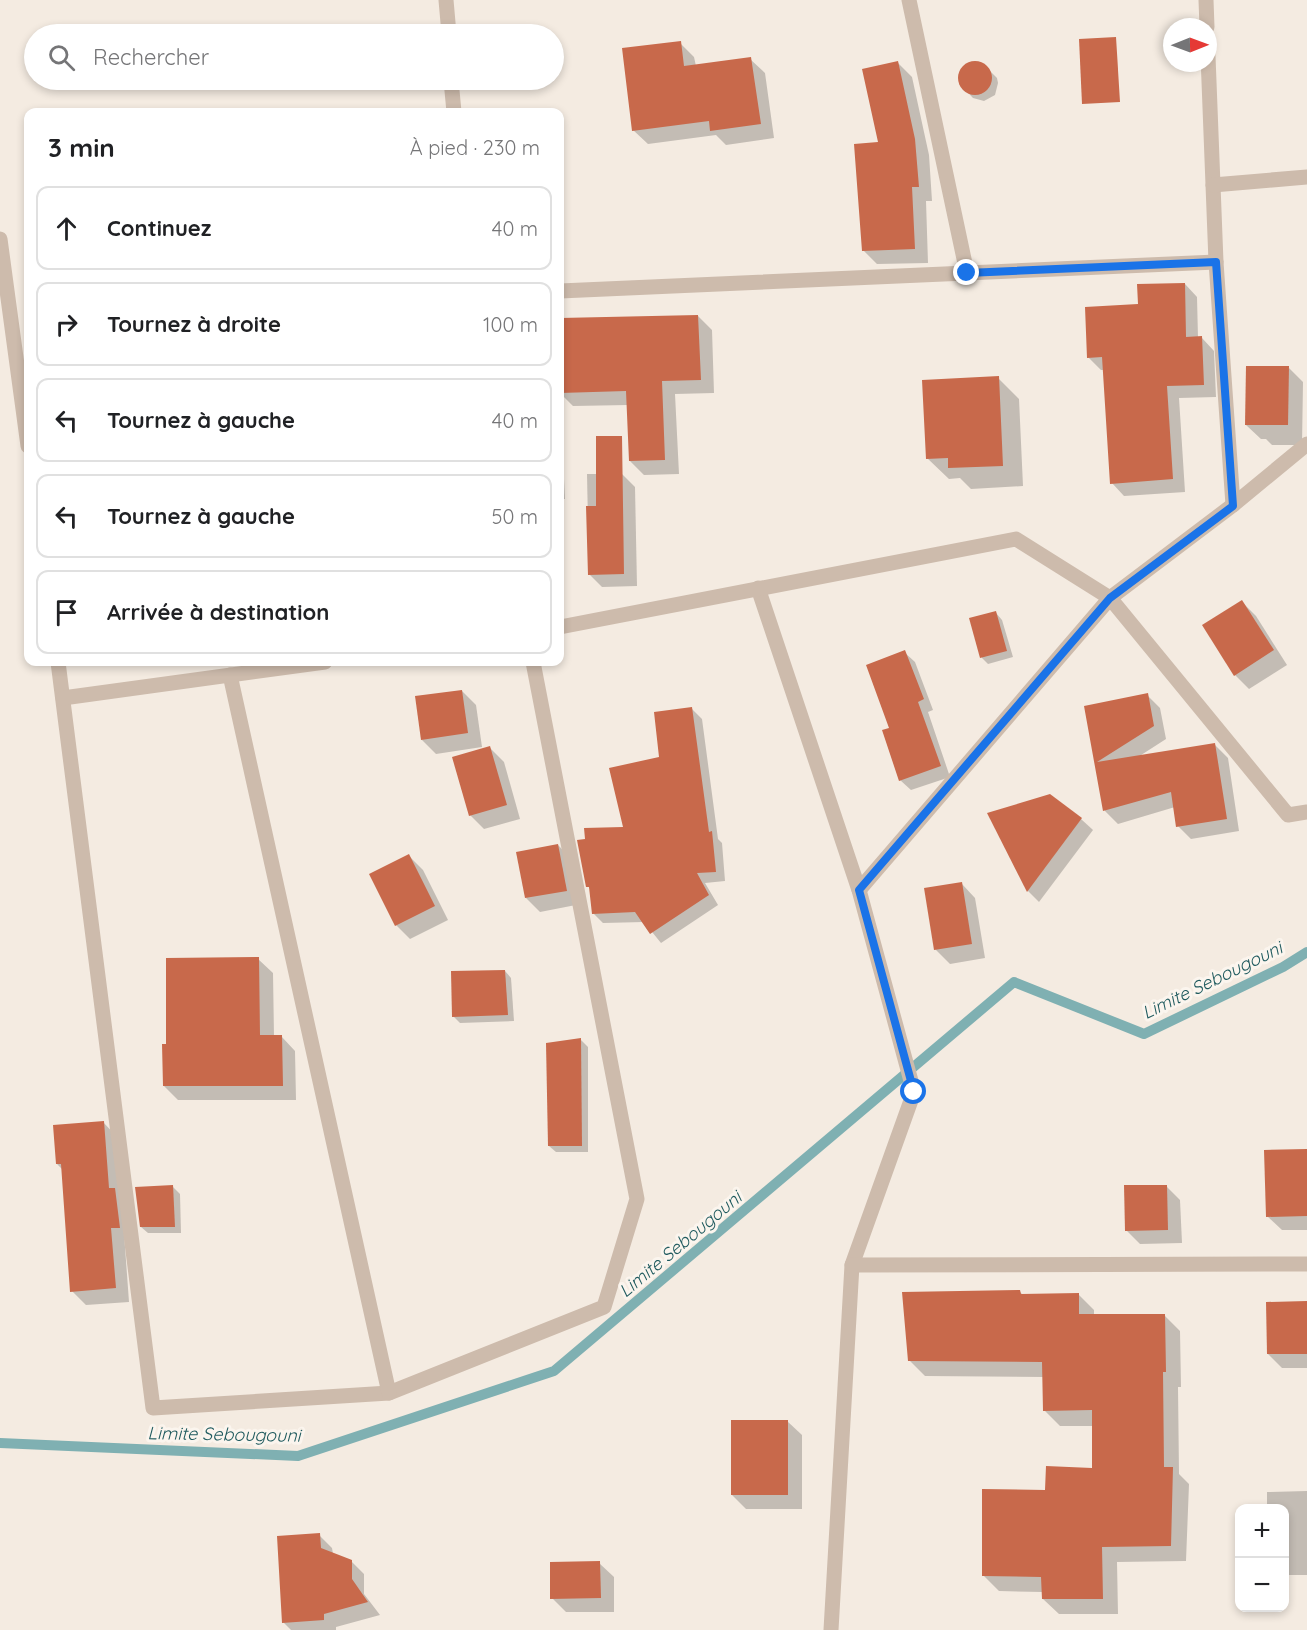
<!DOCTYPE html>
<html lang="fr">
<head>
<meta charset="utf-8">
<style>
	:root { --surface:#fff; --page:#f2f2f2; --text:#202124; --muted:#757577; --line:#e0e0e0 }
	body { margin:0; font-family:Quicksand,sans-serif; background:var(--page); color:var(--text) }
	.controls { position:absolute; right:18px; bottom:18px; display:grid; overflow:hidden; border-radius:12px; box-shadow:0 3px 9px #0003 }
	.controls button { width:54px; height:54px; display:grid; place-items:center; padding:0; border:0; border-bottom:2px solid var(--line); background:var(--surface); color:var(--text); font:30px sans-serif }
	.compass { position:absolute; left:1163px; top:18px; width:54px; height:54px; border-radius:50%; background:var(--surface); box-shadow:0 3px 9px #0003; rotate:89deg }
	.stop { position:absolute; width:18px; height:18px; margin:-14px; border:4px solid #1a73e8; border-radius:50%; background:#fff }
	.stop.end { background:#1a73e8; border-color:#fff; box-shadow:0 2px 6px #0008 }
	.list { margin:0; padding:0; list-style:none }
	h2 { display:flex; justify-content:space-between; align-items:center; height:78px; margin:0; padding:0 24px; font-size:26px }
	h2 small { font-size:20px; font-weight:400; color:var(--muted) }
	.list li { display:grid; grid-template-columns:39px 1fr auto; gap:18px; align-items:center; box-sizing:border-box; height:84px; margin:0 12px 12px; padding:0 12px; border:2px solid var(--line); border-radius:12px }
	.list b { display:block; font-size:22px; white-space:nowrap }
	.list em { font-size:20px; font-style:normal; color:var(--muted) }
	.icon { flex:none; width:33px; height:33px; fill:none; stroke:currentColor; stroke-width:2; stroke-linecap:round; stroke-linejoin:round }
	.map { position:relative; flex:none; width:1307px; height:1630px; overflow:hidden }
	.search { position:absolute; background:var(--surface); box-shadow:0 3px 9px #0003; left:24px; top:24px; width:540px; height:66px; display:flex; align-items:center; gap:15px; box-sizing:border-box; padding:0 21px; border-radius:33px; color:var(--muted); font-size:22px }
	.panel { position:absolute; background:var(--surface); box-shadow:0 3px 9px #0003; left:24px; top:108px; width:540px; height:558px; border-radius:12px }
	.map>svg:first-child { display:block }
	.shadow { fill:#0003 }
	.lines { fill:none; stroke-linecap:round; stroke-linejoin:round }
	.stream { stroke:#7fb0b2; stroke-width:10 }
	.building { fill:#c8694b }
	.minor { stroke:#cdbbac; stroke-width:15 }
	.route { stroke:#1a73e8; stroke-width:8 }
	.labels { text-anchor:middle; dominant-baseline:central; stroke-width:6; stroke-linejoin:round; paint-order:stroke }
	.water-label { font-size:18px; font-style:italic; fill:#1f5a5e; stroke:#fbf5ee }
</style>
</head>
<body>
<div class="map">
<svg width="1307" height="1630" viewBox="0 0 1307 1630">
	<rect width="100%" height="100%" fill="#f4ebe1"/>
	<g class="shadow">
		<path d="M 680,43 L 694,57 L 696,66 L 750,59 L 765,73 L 774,138 L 726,145 L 716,135 L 648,144 L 633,130 Z"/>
		<path d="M 973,62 L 985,66 L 997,78 L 998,83 L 995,95 L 984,101 L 973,98 L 959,83 L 960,73 L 963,68 Z"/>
		<path d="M 898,63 L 912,77 L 929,155 L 932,201 L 926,201 L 928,263 L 877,264 L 863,250 L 880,143 Z"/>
		<path d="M 1185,284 L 1197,297 L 1198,338 L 1202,338 L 1214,351 L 1216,397 L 1179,398 L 1185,492 L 1124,496 L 1112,483 L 1104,370 L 1101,370 L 1088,357 Z"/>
		<path d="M 698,316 L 712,330 L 714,393 L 675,394 L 679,474 L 644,475 L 630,461 L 628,405 L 573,406 L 560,393 L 560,320 Z"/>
		<path d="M 1289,368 L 1303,382 L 1302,445 L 1272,445 L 1266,439 L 1261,439 L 1246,425 Z"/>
		<path d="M 998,378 L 1019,399 L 1023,486 L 971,489 L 960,478 L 949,479 L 927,458 Z"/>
		<path d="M 560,436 L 562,439 L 565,499 L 560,499 Z"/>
		<path d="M 587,474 L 622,474 L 635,487 L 637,586 L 602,587 L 589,574 Z"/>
		<path d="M 1242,602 L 1256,616 L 1287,665 L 1249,689 L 1235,675 Z"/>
		<path d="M 996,613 L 1002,620 L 1013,657 L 988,664 L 982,658 L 971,619 Z"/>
		<path d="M 904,652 L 915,662 L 933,710 L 928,712 L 950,777 L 911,790 L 900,780 L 891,729 Z"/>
		<path d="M 462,691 L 476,705 L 482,747 L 436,754 L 422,740 Z"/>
		<path d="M 1147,695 L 1160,708 L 1166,739 L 1138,757 L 1215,745 L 1228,758 L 1239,831 L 1191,839 L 1178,826 L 1175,807 L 1118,824 L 1105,811 L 1085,708 Z"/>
		<path d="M 692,709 L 702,719 L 718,839 L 722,843 L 725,881 L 705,883 L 718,905 L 661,943 L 644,922 L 603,923 L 593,913 L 590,889 L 588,886 L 625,828 L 661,758 Z"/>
		<path d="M 490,748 L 504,762 L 520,819 L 484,829 L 470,815 Z"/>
		<path d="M 1050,795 L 1081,819 L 1093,830 L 1039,902 L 1028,891 L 989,814 Z"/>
		<path d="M 558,845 L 572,860 L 581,904 L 540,912 L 526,898 Z"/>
		<path d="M 408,855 L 423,870 L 448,920 L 410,939 L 396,925 Z"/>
		<path d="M 961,883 L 975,898 L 985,958 L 950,964 L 935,949 Z"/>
		<path d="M 258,959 L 273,973 L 274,1037 L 281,1036 L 295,1051 L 296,1100 L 178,1100 L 164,1086 L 168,1045 Z"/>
		<path d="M 505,971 L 511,978 L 514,1021 L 460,1023 L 453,1016 Z"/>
		<path d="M 581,1040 L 588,1047 L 588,1152 L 556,1152 L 549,1146 Z"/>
		<path d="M 103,1122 L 117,1137 L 129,1302 L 86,1305 L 72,1291 L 63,1170 L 57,1164 Z"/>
		<path d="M 1307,1150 L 1307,1230 L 1282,1230 L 1267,1216 Z"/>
		<path d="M 1166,1186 L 1180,1200 L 1182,1243 L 1140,1244 L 1126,1230 Z"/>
		<path d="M 173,1187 L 180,1194 L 181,1233 L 148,1233 L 141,1227 Z"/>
		<path d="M 1020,1292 L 1024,1296 L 1078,1294 L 1094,1310 L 1094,1316 L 1165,1316 L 1180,1331 L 1181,1387 L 1178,1387 L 1179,1474 L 1189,1484 L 1186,1561 L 1117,1562 L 1118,1614 L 1059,1614 L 1043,1599 L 1043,1592 L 999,1591 L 984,1576 L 1047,1491 L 1093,1469 L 1093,1426 L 1060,1426 L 1044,1410 L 1044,1377 L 925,1376 L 909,1360 Z"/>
		<path d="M 1307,1303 L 1307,1368 L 1282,1368 L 1268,1354 Z"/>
		<path d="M 787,1421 L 802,1435 L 802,1509 L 746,1509 L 732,1495 Z"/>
		<path d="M 1307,1491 L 1307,1575 L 1284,1575 L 1284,1508 L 1267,1508 L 1267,1492 Z"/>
		<path d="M 319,1535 L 332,1548 L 333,1554 L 351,1561 L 364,1574 L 364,1594 L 380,1615 L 336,1627 L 336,1630 L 291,1630 L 283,1622 Z"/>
		<path d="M 599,1563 L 614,1577 L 614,1612 L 566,1612 L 552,1598 Z"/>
	</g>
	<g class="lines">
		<path class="stream" d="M 0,1443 L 298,1456 L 554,1371 L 1014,982 L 1144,1034 L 1283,967 L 1307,952"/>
	</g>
	<g class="building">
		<path d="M 1116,37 L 1120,102 L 1082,104 L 1079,39 Z"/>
		<path d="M 681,41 L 684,66 L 751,57 L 761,124 L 710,131 L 709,121 L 632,131 L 622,48 Z"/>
		<path d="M 898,61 L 915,139 L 919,187 L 912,187 L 915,249 L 862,251 L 854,144 L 878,142 L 862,69 Z"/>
		<circle cx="975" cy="78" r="17"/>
		<path d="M 1185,283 L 1186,337 L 1202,336 L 1204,385 L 1167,386 L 1173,479 L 1110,484 L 1102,357 L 1087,358 L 1085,307 L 1138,304 L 1137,284 Z"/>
		<path d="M 698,315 L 701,380 L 662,381 L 665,460 L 629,461 L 626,391 L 560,393 L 560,318 Z"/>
		<path d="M 1246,366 L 1289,366 L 1288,425 L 1245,425 Z"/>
		<path d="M 999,376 L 1003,466 L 948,468 L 948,458 L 926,459 L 922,380 Z"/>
		<path d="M 596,436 L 622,436 L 624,574 L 588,575 L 586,506 L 596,506 Z"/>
		<path d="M 1242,600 L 1274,650 L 1234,676 L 1202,625 Z"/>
		<path d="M 996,611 L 1007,651 L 980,658 L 969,618 Z"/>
		<path d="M 905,650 L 924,699 L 918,702 L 941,766 L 899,781 L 882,730 L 889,728 L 866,665 Z"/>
		<path d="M 462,690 L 468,733 L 421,740 L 415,696 Z"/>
		<path d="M 1148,693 L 1154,726 L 1097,762 L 1215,743 L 1227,819 L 1176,827 L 1171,792 L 1103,811 L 1084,706 Z"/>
		<path d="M 692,707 L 709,832 L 712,831 L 716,872 L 697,873 L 709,895 L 650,934 L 635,912 L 592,914 L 589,887 L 586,887 L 577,840 L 585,839 L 584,828 L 623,827 L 609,768 L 659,757 L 654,712 Z"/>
		<path d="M 490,746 L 507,805 L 469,816 L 452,757 Z"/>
		<path d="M 1050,794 L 1082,818 L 1027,892 L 987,813 Z"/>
		<path d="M 558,844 L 567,891 L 525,898 L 516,852 Z"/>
		<path d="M 409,854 L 435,906 L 395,926 L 369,874 Z"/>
		<path d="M 962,882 L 972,944 L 934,950 L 924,888 Z"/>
		<path d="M 259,957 L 260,1035 L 282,1035 L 283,1086 L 163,1086 L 162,1044 L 166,1044 L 166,958 Z"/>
		<path d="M 505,970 L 508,1015 L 452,1017 L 451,971 Z"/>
		<path d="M 581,1038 L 582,1146 L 548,1146 L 546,1043 Z"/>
		<path d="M 104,1121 L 109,1188 L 115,1188 L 120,1228 L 111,1228 L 116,1288 L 70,1292 L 61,1164 L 56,1164 L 53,1125 Z"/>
		<path d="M 1307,1149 L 1307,1216 L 1266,1217 L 1264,1150 Z"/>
		<path d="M 173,1185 L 175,1227 L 140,1227 L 135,1187 Z"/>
		<path d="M 1124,1185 L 1167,1185 L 1168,1230 L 1125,1231 Z"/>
		<path d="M 1020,1290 L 1021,1294 L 1079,1293 L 1079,1314 L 1165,1314 L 1166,1372 L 1163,1372 L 1164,1467 L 1173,1467 L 1171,1546 L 1102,1547 L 1103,1599 L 1042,1599 L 1041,1577 L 982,1576 L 982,1489 L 1045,1490 L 1046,1466 L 1092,1468 L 1092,1410 L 1043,1411 L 1042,1362 L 908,1361 L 902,1292 Z"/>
		<path d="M 1307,1301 L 1307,1354 L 1267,1354 L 1266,1302 Z"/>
		<rect x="731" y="1420" width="57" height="75"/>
		<path d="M 320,1533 L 321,1548 L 352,1560 L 352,1579 L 368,1602 L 324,1614 L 324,1620 L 282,1623 L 277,1536 Z"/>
		<path d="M 600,1561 L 601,1598 L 550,1599 L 550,1562 Z"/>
	</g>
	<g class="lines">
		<g class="minor">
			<path d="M 446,0 L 449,34"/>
			<path d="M 909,0 L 967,273"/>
			<path d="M 1206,0 L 1207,27"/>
			<path d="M 1208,56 L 1216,262 L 1233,505"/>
			<path d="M 451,80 L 454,112"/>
			<path d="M 1213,185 L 1307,177"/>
			<path d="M 0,239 L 28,446"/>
			<path d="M 560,291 L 1216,262"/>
			<path d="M 758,588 L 859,890 L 914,1092 L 852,1265 L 831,1630"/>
			<path d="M 560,627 L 1016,539 L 1110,598 L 1288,815 L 1307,812"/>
			<path d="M 58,662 L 153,1408 L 389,1393 L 604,1307 L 637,1199 L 533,662"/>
			<path d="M 230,675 L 389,1393"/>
			<path d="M 63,698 L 325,662"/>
			<path d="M 859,890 L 1110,598 L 1233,505 L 1307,444"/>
			<path d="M 852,1265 L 1307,1264"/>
		</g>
	</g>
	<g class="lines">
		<path class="route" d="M 914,1092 L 859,890 L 1110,598 L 1233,506 L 1216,262 L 967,273"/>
	</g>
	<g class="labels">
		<g class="water-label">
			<text transform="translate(1212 980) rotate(-26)">Limite Sebougouni</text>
			<text transform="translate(680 1244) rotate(-40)">Limite Sebougouni</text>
			<text transform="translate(224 1434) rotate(1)">Limite Sebougouni</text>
		</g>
	</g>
</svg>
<div class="controls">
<button>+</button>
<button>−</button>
</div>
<svg class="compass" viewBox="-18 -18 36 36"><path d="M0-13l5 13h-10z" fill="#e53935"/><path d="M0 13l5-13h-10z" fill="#757577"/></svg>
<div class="stop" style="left:914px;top:1092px"></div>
<div class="stop end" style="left:967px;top:273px"></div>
<div class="search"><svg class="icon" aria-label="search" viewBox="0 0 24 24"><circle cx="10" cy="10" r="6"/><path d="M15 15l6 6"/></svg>Rechercher</div>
<section class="panel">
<h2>3 min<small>À pied · 230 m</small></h2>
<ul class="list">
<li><svg class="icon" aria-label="ahead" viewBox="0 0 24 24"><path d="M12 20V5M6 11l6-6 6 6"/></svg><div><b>Continuez</b></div><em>40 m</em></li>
<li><svg class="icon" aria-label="right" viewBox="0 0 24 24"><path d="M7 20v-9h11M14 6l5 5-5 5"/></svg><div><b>Tournez à droite</b></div><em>100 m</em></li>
<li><svg class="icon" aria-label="left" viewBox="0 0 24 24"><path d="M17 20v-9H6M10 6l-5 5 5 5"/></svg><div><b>Tournez à gauche</b></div><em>40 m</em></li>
<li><svg class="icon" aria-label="left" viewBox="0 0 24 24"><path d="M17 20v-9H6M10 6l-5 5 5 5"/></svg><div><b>Tournez à gauche</b></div><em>50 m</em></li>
<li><svg class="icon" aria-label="arrive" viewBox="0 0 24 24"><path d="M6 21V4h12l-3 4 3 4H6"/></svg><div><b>Arrivée à destination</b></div></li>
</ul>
</section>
</div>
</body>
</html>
